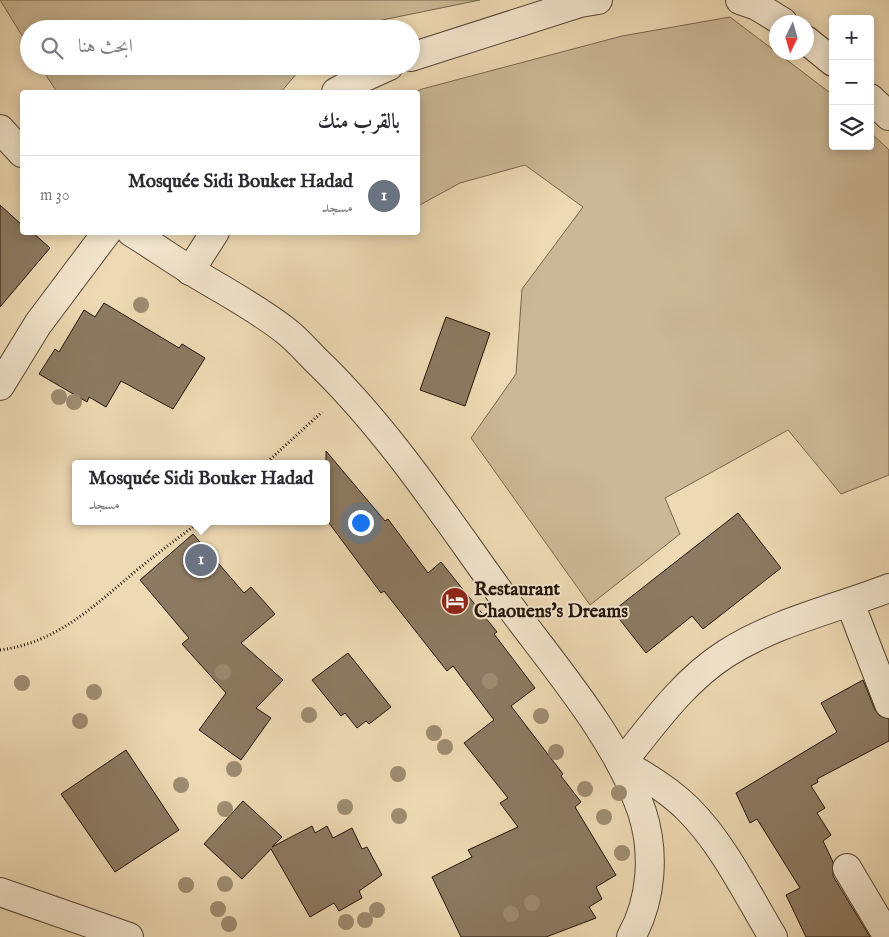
<!DOCTYPE html>
<html lang="ar">
<head>
<meta charset="utf-8">
<style>
	:root { --surface:#fff; --page:#f2f2f3; --text:#2b2b33; --muted:#7c7c81; --line:#e1e1e2; --accent:#2563eb }
	body { margin:0; font-family:"IM FELL English",Amiri,serif; background:var(--page); color:var(--text); direction:rtl }
	.controls { position:absolute; right:15px; top:15px; display:grid; overflow:hidden; border-radius:5px; box-shadow:0 2px 12px #0003 }
	.controls button { width:45px; height:45px; display:grid; place-items:center; padding:0; border:0; border-bottom:1px solid var(--line); background:var(--surface); color:var(--text); font:25px sans-serif }
	.compass { position:absolute; left:769px; top:15px; width:45px; height:45px; border-radius:50%; background:var(--surface); box-shadow:0 2px 12px #0003; rotate:185deg }
	.you { position:absolute; left:360px; top:522px; width:18px; height:18px; margin:-12px; border:4px solid #fff; border-radius:50%; background:#1a73e8; box-shadow:0 0 0 8px #1a73e833 }
	.badge { display:grid; place-items:center; width:32px; height:32px; border-radius:50%; background:var(--accent); color:#fff; font-size:16px; font-weight:700 }
	.pin { position:absolute; translate:-50% -50%; border:2px solid #fff; box-shadow:0 1px 5px #0006 }
	.popup { position:absolute; left:72px; top:460px; width:258px; height:65px; box-sizing:border-box; display:grid; place-content:center; border-radius:5px; background:var(--surface); filter:drop-shadow(0 1px 4px #0005); font-size:16px; white-space:nowrap; color:var(--muted) }
	.popup b { font-size:19px; color:var(--text) }
	.popup::after { content:''; position:absolute; left:50%; top:100%; margin-left:-10px; border:10px solid transparent; border-top-color:var(--surface) }
	.list { margin:0; padding:0; list-style:none }
	h2 { display:flex; justify-content:space-between; align-items:center; height:65px; margin:0; padding:0 20px; font-size:21px }
	h2 small { font-size:16px; font-weight:400; color:var(--muted) }
	.list li { display:grid; grid-template-columns:32px 1fr auto; gap:15px; align-items:center; box-sizing:border-box; height:80px; padding:0 20px; border-top:1px solid var(--line) }
	.list b { display:block; font-size:19px; white-space:nowrap }
	.list p { margin:0; font-size:16px; white-space:nowrap; color:var(--muted) }
	.list em { font-size:16px; font-style:normal; color:var(--muted) }
	.icon { flex:none; width:28px; height:28px; fill:none; stroke:currentColor; stroke-width:2; stroke-linecap:round; stroke-linejoin:round }
	.map { position:relative; flex:none; width:889px; height:937px; overflow:hidden; direction:ltr }
	.search { position:absolute; background:var(--surface); box-shadow:0 2px 12px #0003; left:20px; top:20px; width:400px; height:55px; display:flex; align-items:center; gap:12px; box-sizing:border-box; padding:0 18px; border-radius:28px; color:var(--muted); font-size:19px }
	.panel { position:absolute; background:var(--surface); box-shadow:0 2px 12px #0003; left:20px; top:90px; width:400px; height:145px; border-radius:5px; direction:rtl }
	.map>svg:first-child { display:block }
	.green { fill:#cbb896; stroke:#776650 }
	.building { fill:#8c7a62; stroke:#23140a }
	.lines { fill:none; stroke-linecap:round; stroke-linejoin:round }
	.street-casing { stroke:#564534; stroke-width:30 }
	.path { stroke:#23140a; stroke-width:3; stroke-dasharray:1 2.5; stroke-linecap:butt }
	.street { stroke:#f3e6ce; stroke-width:28 }
	.tree { fill:#9e8c71 }
	.labels { text-anchor:middle; dominant-baseline:central; stroke-width:4; stroke-linejoin:round; paint-order:stroke }
	.poi-label { font-size:19px; font-weight:bold; fill:#23140a; stroke:#f3e6ce; text-anchor:start }
</style>
</head>
<body>
<div class="map">
<svg width="889" height="937" viewBox="0 0 889 937">
	<rect width="100%" height="100%" fill="#edd9b3"/>
	<filter id="stains"><feTurbulence type="fractalNoise" baseFrequency=".004" numOctaves="4"/><feColorMatrix values="0 0 0 0 .2 0 0 0 0 .09 0 0 0 0 .02 0 0 0 .5 -.17"/></filter>
	<radialGradient id="worn" r=".72"><stop offset=".6" stop-color="#630" stop-opacity="0"/><stop offset="1" stop-color="#630" stop-opacity=".3"/></radialGradient>
	<g class="green">
		<path d="M 480,0 L 338,29 L 29,29 L 29,47 L 0,0 Z"/>
		<path d="M 730,17 L 833,95 L 833,146 L 870,146 L 870,132 L 889,150 L 889,475 L 841,494 L 788,430 L 665,498 L 680,534 L 590,605 L 471,438 L 516,374 L 522,289 L 583,207 L 525,165 L 460,183 L 418,206 L 416,92 L 422,89 L 622,36 Z"/>
		<path d="M 40,66 L 303,66 L 281,92 L 57,92 Z"/>
	</g>
	<g class="building">
		<path d="M 0,205 L 22,225 L 22,232 L 32,232 L 50,248 L 0,307 Z"/>
		<path d="M 104,303 L 179,348 L 182,344 L 205,358 L 173,409 L 121,381 L 106,407 L 89,397 L 87,402 L 39,374 L 55,349 L 59,352 L 84,310 L 95,317 Z"/>
		<path d="M 446,317 L 490,333 L 465,406 L 420,390 Z"/>
		<path d="M 326,451 L 385,521 L 388,519 L 428,573 L 441,562 L 497,632 L 494,634 L 535,688 L 511,706 L 563,774 L 561,776 L 581,802 L 575,807 L 616,875 L 596,887 L 602,899 L 589,907 L 596,918 L 546,937 L 461,937 L 432,877 L 472,857 L 468,850 L 518,827 L 500,803 L 508,798 L 464,743 L 494,720 L 453,666 L 447,671 L 384,591 L 381,593 L 326,519 Z"/>
		<path d="M 738,513 L 781,568 L 703,629 L 692,616 L 646,653 L 613,611 Z"/>
		<path d="M 193,534 L 244,593 L 251,587 L 275,614 L 241,643 L 283,680 L 256,708 L 271,718 L 241,760 L 199,730 L 226,693 L 182,644 L 189,638 L 140,580 Z"/>
		<path d="M 348,653 L 391,707 L 369,724 L 366,721 L 357,728 L 345,713 L 341,716 L 312,680 Z"/>
		<path d="M 863,680 L 875,710 L 880,716 L 889,719 L 889,741 L 817,779 L 818,782 L 811,786 L 825,808 L 817,813 L 831,835 L 823,841 L 833,862 L 833,876 L 870,937 L 806,937 L 786,895 L 800,888 L 757,819 L 750,823 L 736,793 L 837,732 L 821,703 Z"/>
		<path d="M 126,750 L 179,830 L 115,872 L 61,794 Z"/>
		<path d="M 243,801 L 282,837 L 272,847 L 312,826 L 315,833 L 327,826 L 333,838 L 352,828 L 362,849 L 367,847 L 382,875 L 359,891 L 362,898 L 339,911 L 334,903 L 310,917 L 271,849 L 242,879 L 204,844 Z"/>
	</g>
	<g class="lines">
		<defs>
			<g id="street">
				<path d="M 740,0 L 757,6 L 783,22"/>
				<path d="M 806,40 L 833,62"/>
				<path d="M 411,57 L 580,3 L 598,0"/>
				<path d="M 336,92 L 356,81 L 389,66"/>
				<path d="M 870,98 L 889,116"/>
				<path d="M 0,129 L 22,153"/>
				<path d="M 131,232 C 152,245 172,259 193,272 C 224,291 257,308 286,331 C 299,341 310,355 322,366 C 393,436 448,521 506,601 C 553,665 617,738 642,812 C 655,852 652,900 631,937"/>
				<path d="M 190,271 L 215,232"/>
				<path d="M 0,386 L 38,324 L 107,232"/>
				<path d="M 850,603 L 889,704"/>
				<path d="M 622,763 C 653,724 684,680 727,653 C 776,622 835,609 889,588"/>
				<path d="M 622,763 C 646,776 669,790 688,809 C 724,845 747,894 773,937"/>
				<path d="M 847,868 L 888,937"/>
				<path d="M 0,892 L 129,937"/>
			</g>
		</defs>
		<use href="#street" class="street-casing"/>
		<g class="path">
			<path d="M 265,464 L 322,412"/>
			<path d="M 0,650 C 57,643 95,605 137,570 C 158,553 179,537 201,521"/>
		</g>
		<use href="#street" class="street"/>
	</g>
	<g class="tree">
		<circle cx="141" cy="305" r="8"/>
		<circle cx="59" cy="397" r="8"/>
		<circle cx="74" cy="402" r="8"/>
		<circle cx="223" cy="672" r="8"/>
		<circle cx="490" cy="681" r="8"/>
		<circle cx="22" cy="683" r="8"/>
		<circle cx="94" cy="692" r="8"/>
		<circle cx="309" cy="715" r="8"/>
		<circle cx="541" cy="716" r="8"/>
		<circle cx="80" cy="721" r="8"/>
		<circle cx="434" cy="733" r="8"/>
		<circle cx="445" cy="747" r="8"/>
		<circle cx="556" cy="752" r="8"/>
		<circle cx="234" cy="769" r="8"/>
		<circle cx="398" cy="774" r="8"/>
		<circle cx="181" cy="785" r="8"/>
		<circle cx="585" cy="789" r="8"/>
		<circle cx="619" cy="793" r="8"/>
		<circle cx="345" cy="807" r="8"/>
		<circle cx="225" cy="809" r="8"/>
		<circle cx="399" cy="816" r="8"/>
		<circle cx="604" cy="817" r="8"/>
		<circle cx="622" cy="853" r="8"/>
		<circle cx="225" cy="884" r="8"/>
		<circle cx="186" cy="885" r="8"/>
		<circle cx="532" cy="903" r="8"/>
		<circle cx="218" cy="909" r="8"/>
		<circle cx="377" cy="910" r="8"/>
		<circle cx="511" cy="914" r="8"/>
		<circle cx="365" cy="920" r="8"/>
		<circle cx="346" cy="922" r="8"/>
		<circle cx="229" cy="924" r="8"/>
	</g>
	<defs>
		<symbol id="hotel-disc" viewBox="-11 -11 22 22"><circle r="9.5" fill="#8f2418" stroke="#f3e6ce"/><path d="M-6-4.5h1.5V1H6V5H4.5V3h-9V5H-6ZM-4 0a1.8 1.8 0 1 1 3.6 0ZM.5 0V-2.5h3Q6-2.5 6 0Z" fill="#fff"/></symbol>
	</defs>
	<g fill-rule="evenodd">
		<use href="#hotel-disc" x="439" y="585" width="32" height="32"/>
	</g>
	<g class="labels">
		<g class="poi-label">
			<text x="474" y="590">Restaurant<tspan x="474" dy="22">Chaouens's Dreams</tspan></text>
		</g>
	</g>
	<rect width="100%" height="100%" filter="url(#stains)"/>
	<rect width="100%" height="100%" fill="url(#worn)"/>
</svg>
<div class="controls">
<button>+</button>
<button>−</button>
<button><svg class="icon" aria-label="layers" viewBox="0 0 24 24"><path d="M12 4l9 5-9 5-9-5zM3 14l9 5 9-5"/></svg></button>
</div>
<svg class="compass" viewBox="-18 -18 36 36"><path d="M0-13l5 13h-10z" fill="#e53935"/><path d="M0 13l5-13h-10z" fill="#7c7c81"/></svg>
<div class="you"></div>
<div class="pin badge" style="left:201px;top:560px;background:#6b7280">1</div>
<div class="popup"><b>Mosquée Sidi Bouker Hadad</b>مسجد</div>
<div class="search"><svg class="icon" aria-label="search" viewBox="0 0 24 24"><circle cx="10" cy="10" r="6"/><path d="M15 15l6 6"/></svg>ابحث هنا</div>
<section class="panel">
<h2>بالقرب منك<small></small></h2>
<ul class="list">
<li><span class="badge" style="background:#6b7280">1</span><div><b>Mosquée Sidi Bouker Hadad</b><p>مسجد</p></div><em>30 m</em></li>
</ul>
</section>
</div>
</body>
</html>
